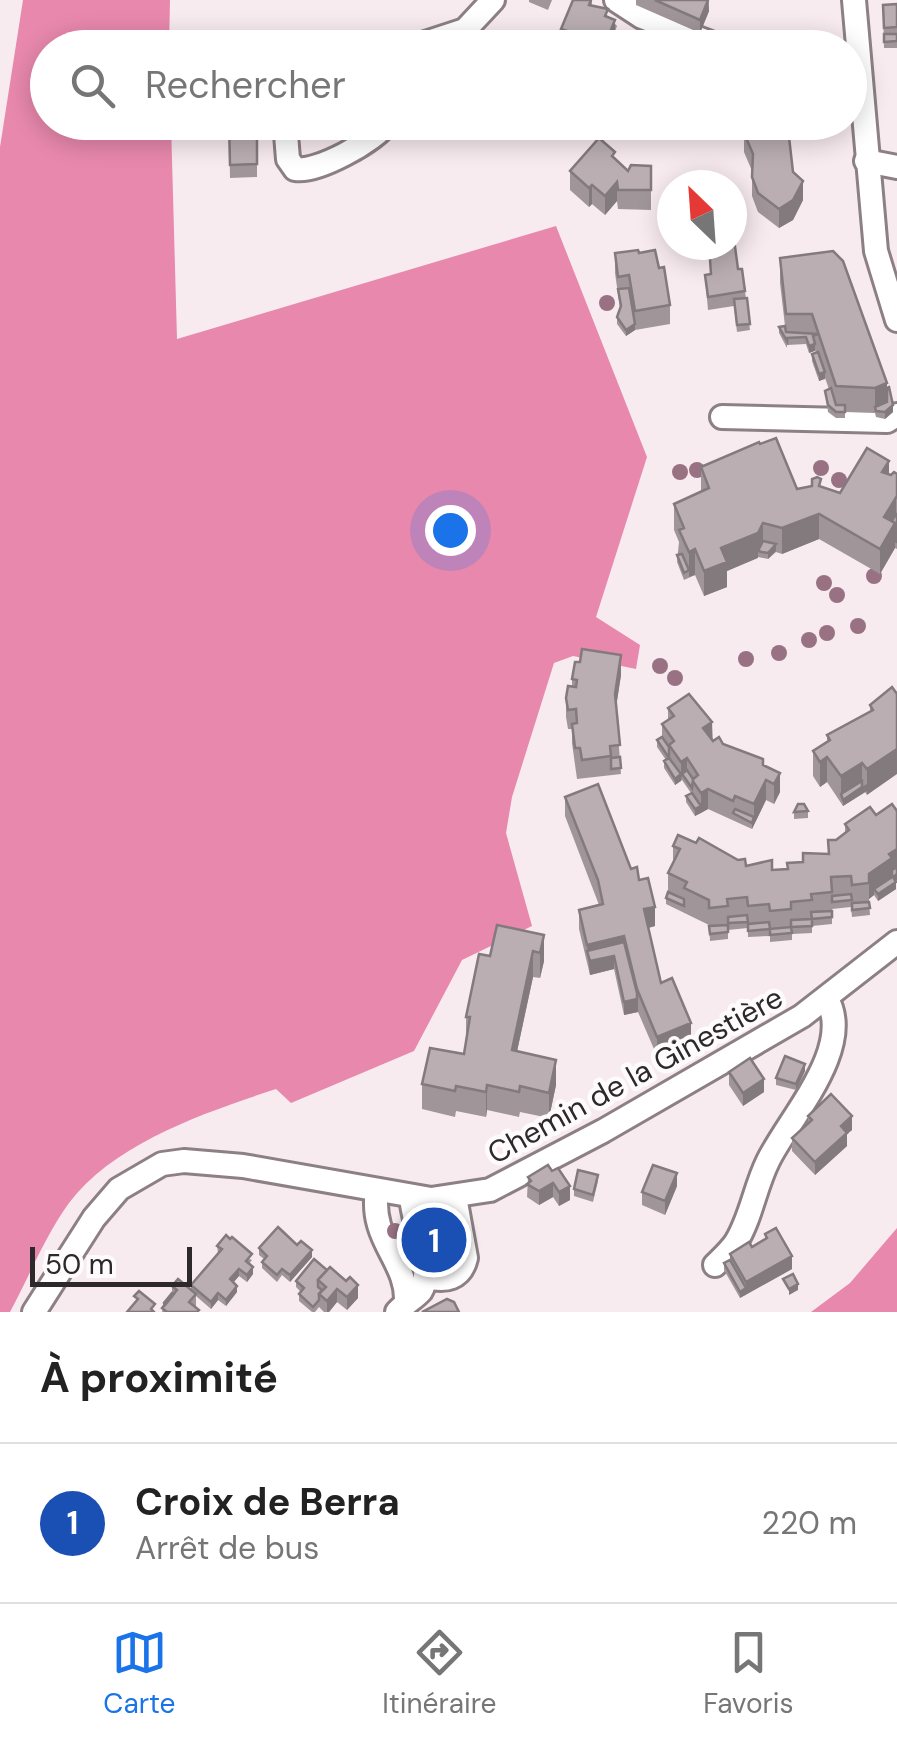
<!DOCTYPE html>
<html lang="fr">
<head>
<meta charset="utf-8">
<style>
	:root { --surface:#fff; --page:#f6f6f6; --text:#222; --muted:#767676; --line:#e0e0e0; --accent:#1a73e8 }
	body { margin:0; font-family:"DM Sans",sans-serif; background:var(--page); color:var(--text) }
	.compass { position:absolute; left:657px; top:170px; width:90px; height:90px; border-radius:50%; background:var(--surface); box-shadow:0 5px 25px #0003; rotate:335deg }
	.scale { position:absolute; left:30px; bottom:25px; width:162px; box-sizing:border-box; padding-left:10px; border:5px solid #2d2829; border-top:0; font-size:28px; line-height:35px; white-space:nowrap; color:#2d2829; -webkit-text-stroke:8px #fefbfc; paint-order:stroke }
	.you { position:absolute; left:450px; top:530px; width:35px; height:35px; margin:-25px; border:8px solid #fff; border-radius:50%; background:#1a73e8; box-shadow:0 0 0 15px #1a73e833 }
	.badge { display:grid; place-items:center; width:65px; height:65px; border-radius:50%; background:var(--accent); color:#fff; font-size:32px; font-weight:700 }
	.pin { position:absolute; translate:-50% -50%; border:5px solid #fff; box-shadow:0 2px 10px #0006 }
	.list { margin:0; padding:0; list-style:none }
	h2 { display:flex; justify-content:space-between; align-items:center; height:130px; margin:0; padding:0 40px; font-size:42px }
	h2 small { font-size:32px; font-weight:400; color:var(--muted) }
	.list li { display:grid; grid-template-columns:65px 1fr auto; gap:30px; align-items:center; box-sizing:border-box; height:160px; padding:0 40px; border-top:2px solid var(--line) }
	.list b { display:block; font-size:38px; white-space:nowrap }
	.list p { margin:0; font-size:32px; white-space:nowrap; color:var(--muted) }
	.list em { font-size:32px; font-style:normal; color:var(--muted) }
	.icon { flex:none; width:55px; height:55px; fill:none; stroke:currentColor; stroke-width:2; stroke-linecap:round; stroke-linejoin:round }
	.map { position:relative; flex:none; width:897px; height:1312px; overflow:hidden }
	.search { position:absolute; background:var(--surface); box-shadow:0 5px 25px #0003; left:30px; right:30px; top:30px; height:110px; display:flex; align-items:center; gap:25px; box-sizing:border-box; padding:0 35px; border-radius:55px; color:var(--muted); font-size:38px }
	.sheet { height:290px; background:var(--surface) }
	nav { display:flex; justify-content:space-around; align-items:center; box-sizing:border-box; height:140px; border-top:2px solid var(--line); background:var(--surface); font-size:28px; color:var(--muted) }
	nav a { display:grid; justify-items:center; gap:5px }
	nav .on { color:var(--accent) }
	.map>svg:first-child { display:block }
	.forest { fill:#e888ad }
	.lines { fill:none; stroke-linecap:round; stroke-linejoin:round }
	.minor-casing { stroke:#8c8084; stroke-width:28 }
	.minor { stroke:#fff; stroke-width:22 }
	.tree { fill:#987283 }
	.wall { fill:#a09699 }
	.shaded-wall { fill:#827a7d }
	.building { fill:#baaeb2; stroke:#827a7d; stroke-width:2.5 }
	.labels { text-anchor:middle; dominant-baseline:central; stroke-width:9; stroke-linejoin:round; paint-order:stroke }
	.street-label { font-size:30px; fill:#2d2829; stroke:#fefbfc }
</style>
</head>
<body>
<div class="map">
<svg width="897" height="1312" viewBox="0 0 897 1312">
	<rect width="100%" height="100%" fill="#f8ebef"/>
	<g class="forest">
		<path d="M 23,0 L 170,0 L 169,47 L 48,48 L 48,122 L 171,123 L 177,339 L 556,226 L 647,457 L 596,617 L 640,645 L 636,669 L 573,656 L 554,663 L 512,797 L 506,833 L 532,926 L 462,960 L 414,1051 L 291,1103 L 276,1089 C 207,1112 115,1142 69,1203 C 45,1236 29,1277 10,1312 L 0,1312 L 0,147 Z"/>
		<path d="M 897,1228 L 897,1312 L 811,1312 L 850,1283 Z"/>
	</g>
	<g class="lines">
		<defs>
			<g id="minor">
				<path d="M 616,0 L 642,17 L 724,48"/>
				<path d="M 854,0 L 876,251 L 897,320"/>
				<path d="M 410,48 L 465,30 L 493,0"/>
				<path d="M 285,122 L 288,159 L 295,169 C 317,173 375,141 388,122"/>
				<path d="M 866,161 L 897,167"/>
				<path d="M 722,417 L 887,421 L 897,415"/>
				<path d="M 377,1190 C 369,1240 408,1261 406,1302"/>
				<path d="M 715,1265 C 722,1258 731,1250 736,1242 C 751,1218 755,1187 768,1161 C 789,1118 855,1048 827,999"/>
				<path d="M 427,1277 C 445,1282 461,1279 466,1258 L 455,1197"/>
				<path d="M 34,1312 L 94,1218 L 119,1189 L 162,1164 L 184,1161 L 243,1166 L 431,1199 L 490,1190 L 603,1131 L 802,1016 L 897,942"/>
				<path d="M 397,1312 C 404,1304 415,1298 421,1291 C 434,1271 412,1221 411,1196"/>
			</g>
		</defs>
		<use href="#minor" class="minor-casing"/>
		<use href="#minor" class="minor"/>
	</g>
	<g class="tree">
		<circle cx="607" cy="303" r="8"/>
		<circle cx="821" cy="468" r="8"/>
		<circle cx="697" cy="470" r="8"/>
		<circle cx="680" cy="472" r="8"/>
		<circle cx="839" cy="480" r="8"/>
		<circle cx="874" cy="576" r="8"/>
		<circle cx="824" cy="583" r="8"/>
		<circle cx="837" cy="595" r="8"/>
		<circle cx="858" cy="626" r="8"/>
		<circle cx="827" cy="633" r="8"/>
		<circle cx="809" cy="640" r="8"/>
		<circle cx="779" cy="653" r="8"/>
		<circle cx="746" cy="659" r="8"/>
		<circle cx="660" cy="666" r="8"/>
		<circle cx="675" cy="678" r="8"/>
		<circle cx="395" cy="1231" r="8"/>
	</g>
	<g class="wall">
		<path d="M 529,0 L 552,0 L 548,10 L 529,2 Z"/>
		<path d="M 592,0 L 592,6 L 608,16 L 617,26 L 609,48 L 576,48 L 561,43 L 561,29 Z"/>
		<path d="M 636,0 L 709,0 L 709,11 L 700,33 L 636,5 Z"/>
		<path d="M 897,4 L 897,48 L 884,48 L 883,5 Z"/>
		<path d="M 229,122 L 262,122 L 262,130 L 257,136 L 257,177 L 230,178 Z"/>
		<path d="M 744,133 L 793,172 L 803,200 L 793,220 L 779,228 L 758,212 L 752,196 L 752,171 L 744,152 Z"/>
		<path d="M 615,159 L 628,171 L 651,166 L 651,210 L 618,209 L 617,201 L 605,215 L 592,204 L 589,207 L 570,190 L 570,171 Z"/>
		<path d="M 615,253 L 639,253 L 659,268 L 670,305 L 670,324 L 635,330 L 626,336 L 617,324 L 617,317 L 620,308 L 615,273 Z"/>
		<path d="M 780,258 L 861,313 L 876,352 L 893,412 L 885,419 L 876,417 L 875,413 L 845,412 L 845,418 L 836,418 L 828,412 L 825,391 L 829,389 L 825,378 L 819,381 L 812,361 L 812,354 L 816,353 L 815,350 L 809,353 L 806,344 L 787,345 L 787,348 L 779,333 L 779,327 L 785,326 L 780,283 Z"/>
		<path d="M 738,269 L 745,291 L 750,330 L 737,332 L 734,306 L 708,310 L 705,275 Z"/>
		<path d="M 760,444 L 797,489 L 821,487 L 840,493 L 889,475 L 897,474 L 897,549 L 895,548 L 880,574 L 819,539 L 782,554 L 776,552 L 768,559 L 758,557 L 727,571 L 727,587 L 704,596 L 695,575 L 684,580 L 677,562 L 679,542 L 674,530 L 674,504 L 701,492 L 701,467 Z"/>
		<path d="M 621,675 L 616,707 L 621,774 L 577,779 L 572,743 L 572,729 L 568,729 L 566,717 L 566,698 L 572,687 L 572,679 Z"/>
		<path d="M 892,687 L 867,795 L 865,792 L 843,806 L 827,782 L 820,787 L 813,776 L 813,751 L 827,741 L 827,735 L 870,712 L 870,705 Z"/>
		<path d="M 668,708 L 712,722 L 713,741 L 723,744 L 763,765 L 780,792 L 774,804 L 766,800 L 752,829 L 708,809 L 695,816 L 686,802 L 686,796 L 691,793 L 682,780 L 675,785 L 664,768 L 664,761 L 666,760 L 657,747 L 657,740 L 662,737 L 662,724 L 668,720 Z"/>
		<path d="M 565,797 L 639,880 L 655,926 L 648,928 L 661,983 L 691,1042 L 657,1056 L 638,1012 L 624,1015 L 614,969 L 590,975 L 579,929 L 579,910 L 599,905 L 565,816 Z"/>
		<path d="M 808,811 L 808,818 L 794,819 L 794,812 Z"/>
		<path d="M 845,824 L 897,880 L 895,882 L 896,889 L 878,901 L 874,895 L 869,899 L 870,915 L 852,917 L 851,907 L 832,909 L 832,924 L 812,926 L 812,933 L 792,934 L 792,940 L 770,942 L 770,936 L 748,937 L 748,928 L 728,930 L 728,939 L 710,941 L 709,925 L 666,904 L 666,898 L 668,892 L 668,873 L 673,864 L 673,846 L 746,866 L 772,870 L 787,869 L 803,862 L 828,854 L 828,840 L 836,840 L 845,833 Z"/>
		<path d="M 544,935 L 544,961 L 540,978 L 533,977 L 517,1051 L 556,1085 L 549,1118 L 520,1112 L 519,1117 L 487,1110 L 486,1117 L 456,1111 L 455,1117 L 422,1109 L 422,1084 L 464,1054 L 466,1040 L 466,1017 L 490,956 Z"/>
		<path d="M 805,1071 L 796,1090 L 776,1085 L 776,1078 Z"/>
		<path d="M 729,1072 L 764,1092 L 743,1106 L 729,1085 Z"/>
		<path d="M 808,1116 L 852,1130 L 847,1134 L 847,1146 L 815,1175 L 792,1151 L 792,1138 L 808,1124 Z"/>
		<path d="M 548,1165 L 570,1200 L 559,1206 L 553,1197 L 539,1205 L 527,1197 L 528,1177 Z"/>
		<path d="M 598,1181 L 593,1202 L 574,1196 L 574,1189 Z"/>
		<path d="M 677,1186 L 665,1215 L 642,1205 L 642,1192 Z"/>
		<path d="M 765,1234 L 792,1269 L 740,1298 L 724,1270 L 724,1263 L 730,1260 L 730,1254 L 752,1247 L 765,1239 Z"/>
		<path d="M 217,1246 L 252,1260 L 249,1264 L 253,1274 L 247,1282 L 239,1276 L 234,1282 L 237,1292 L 226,1306 L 218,1300 L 211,1309 L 196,1296 L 196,1307 L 199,1312 L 162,1312 L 164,1303 L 172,1293 L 172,1286 L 191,1290 L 191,1285 L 218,1253 Z"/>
		<path d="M 259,1248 L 312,1257 L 290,1282 L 282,1275 L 277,1282 L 262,1268 L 262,1262 L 264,1259 L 259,1255 Z"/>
		<path d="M 327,1270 L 358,1298 L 347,1310 L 337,1302 L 329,1312 L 324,1312 L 319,1307 L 315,1312 L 312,1312 L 299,1301 L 299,1294 L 301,1292 L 296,1287 L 296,1281 Z"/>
	</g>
	<g class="shaded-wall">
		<path d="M 708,0 L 709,11 L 700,33 L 700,20 Z"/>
		<path d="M 615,20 L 615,33 L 609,48 L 605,48 L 605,44 Z"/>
		<path d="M 257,122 L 262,122 L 262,130 L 256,137 Z"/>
		<path d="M 803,181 L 803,200 L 793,220 L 779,228 L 779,209 Z"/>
		<path d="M 617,182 L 617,201 L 605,215 L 605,196 Z"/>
		<path d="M 592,185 L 592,204 L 589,207 L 589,188 Z"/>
		<path d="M 635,324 L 635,330 L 626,336 L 626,330 Z"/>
		<path d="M 815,344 L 815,351 L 809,353 L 809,346 Z"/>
		<path d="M 825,372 L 825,379 L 819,381 L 819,374 Z"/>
		<path d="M 887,383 L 887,409 L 875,407 L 875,413 L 875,388 Z"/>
		<path d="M 893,405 L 893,412 L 885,419 L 885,412 Z"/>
		<path d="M 889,461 L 889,486 L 882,472 Z"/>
		<path d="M 896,495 L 896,520 L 887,537 L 884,517 Z"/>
		<path d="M 819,514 L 819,539 L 782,554 L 782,528 Z"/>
		<path d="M 763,523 L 763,548 L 758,551 L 758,558 L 727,571 L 727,587 L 704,596 L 704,571 L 721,548 Z"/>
		<path d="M 895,523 L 895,548 L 880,574 L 880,549 Z"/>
		<path d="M 776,544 L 776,551 L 768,559 L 768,553 Z"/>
		<path d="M 695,549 L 695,575 L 689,577 L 689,552 Z"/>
		<path d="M 621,655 L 621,675 L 615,714 L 615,694 Z"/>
		<path d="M 712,722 L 712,741 L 703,728 Z"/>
		<path d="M 897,749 L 897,774 L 867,795 L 867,791 L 843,806 L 843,800 L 841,794 L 841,801 L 841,776 L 862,763 L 862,787 L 867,784 L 867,769 Z"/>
		<path d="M 827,757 L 827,782 L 820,787 L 820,762 Z"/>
		<path d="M 687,758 L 687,777 L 682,774 L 681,781 L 681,762 Z"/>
		<path d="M 780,773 L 780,792 L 774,804 L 774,784 Z"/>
		<path d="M 681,774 L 681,781 L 675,785 L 675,779 Z"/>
		<path d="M 766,780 L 766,800 L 752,829 L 752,823 L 754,817 L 754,804 Z"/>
		<path d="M 708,789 L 708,809 L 701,813 L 701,793 Z"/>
		<path d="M 701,806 L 701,813 L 695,816 L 695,809 Z"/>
		<path d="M 897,849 L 897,880 L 893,884 L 874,889 L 874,895 L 869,899 L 869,874 L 889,854 Z"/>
		<path d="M 896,882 L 896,889 L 878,901 L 878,894 Z"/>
		<path d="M 655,907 L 655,926 L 644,929 L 644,909 Z"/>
		<path d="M 544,935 L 544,961 L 540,978 L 540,953 Z"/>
		<path d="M 624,936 L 624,955 L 614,958 L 614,969 L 590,975 L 587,945 Z"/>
		<path d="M 533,951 L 533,977 L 512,1075 L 512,1050 Z"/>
		<path d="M 638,999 L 638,1012 L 624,1015 L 624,1002 Z"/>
		<path d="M 691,1023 L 691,1042 L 657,1056 L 657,1037 Z"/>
		<path d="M 556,1060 L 556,1085 L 549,1118 L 549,1093 Z"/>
		<path d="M 805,1064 L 805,1071 L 796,1090 L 796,1084 Z"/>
		<path d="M 764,1079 L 764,1092 L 743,1106 L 743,1093 Z"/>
		<path d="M 487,1085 L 487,1110 L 486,1117 L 486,1092 Z"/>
		<path d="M 852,1116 L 852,1130 L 847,1134 L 847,1146 L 815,1175 L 815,1162 L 841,1126 Z"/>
		<path d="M 677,1173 L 677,1186 L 665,1215 L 665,1201 Z"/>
		<path d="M 553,1183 L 553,1197 L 539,1205 L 539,1191 Z"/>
		<path d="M 570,1186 L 570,1200 L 559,1206 L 559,1192 Z"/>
		<path d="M 312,1250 L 312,1257 L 290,1282 L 290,1275 Z"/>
		<path d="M 792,1256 L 792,1269 L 740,1298 L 740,1292 L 746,1288 L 746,1282 Z"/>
		<path d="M 253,1267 L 253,1274 L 247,1282 L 247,1275 Z"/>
		<path d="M 239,1269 L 239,1276 L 230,1286 L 230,1279 Z"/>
		<path d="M 798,1284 L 798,1290 L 789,1295 L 789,1289 Z"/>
		<path d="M 358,1285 L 358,1298 L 347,1310 L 347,1297 Z"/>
		<path d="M 237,1286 L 237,1292 L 226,1306 L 226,1300 Z"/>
		<path d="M 337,1289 L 337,1302 L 329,1312 L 327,1312 L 327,1301 Z"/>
		<path d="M 218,1293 L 218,1300 L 211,1309 L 211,1302 Z"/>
	</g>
	<g class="building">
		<path d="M 573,0 L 591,0 L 589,5 L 608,9 L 605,16 L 615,20 L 605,44 L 561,29 Z"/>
		<path d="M 655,0 L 708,0 L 700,20 Z"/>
		<path d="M 897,4 L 897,27 L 884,28 L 883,5 Z"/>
		<path d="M 884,34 L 897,34 L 897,41 L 884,42 Z"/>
		<path d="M 500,42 L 507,48 L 495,48 Z"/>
		<path d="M 453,43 L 455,48 L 438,48 Z"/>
		<path d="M 354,44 L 354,48 L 331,48 L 331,45 Z"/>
		<path d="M 229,122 L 257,122 L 257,164 L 230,165 Z"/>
		<path d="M 755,128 L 788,128 L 793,172 L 803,181 L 793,200 L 779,209 L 758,193 L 752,177 L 753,154 L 744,133 Z"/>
		<path d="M 599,138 L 615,152 L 612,156 L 628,171 L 631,165 L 651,166 L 651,190 L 618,190 L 617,182 L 605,196 L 592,185 L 589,188 L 570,171 Z"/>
		<path d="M 732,239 L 734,239 L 738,269 L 742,269 L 745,291 L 708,297 L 705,275 L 711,274 L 709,245 L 732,245 Z"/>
		<path d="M 638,250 L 639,253 L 655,250 L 659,268 L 664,267 L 670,305 L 635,311 L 629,275 L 618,277 L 615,253 Z"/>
		<path d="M 833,251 L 843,261 L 887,383 L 875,388 L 836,386 L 812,314 L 786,314 L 780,258 Z"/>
		<path d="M 629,288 L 635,324 L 626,330 L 617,317 L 621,306 L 618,289 Z"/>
		<path d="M 747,298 L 750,324 L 737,325 L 734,299 Z"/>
		<path d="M 785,326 L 786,332 L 818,334 L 813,336 L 815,344 L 809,346 L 806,337 L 787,338 L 787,341 L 779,327 Z"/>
		<path d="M 818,352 L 825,372 L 819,374 L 812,354 Z"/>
		<path d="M 889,387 L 893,405 L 885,412 L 876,411 L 875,407 L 887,402 L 887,388 Z"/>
		<path d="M 831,388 L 836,405 L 845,405 L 845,412 L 836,412 L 828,405 L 825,391 Z"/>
		<path d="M 776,438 L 797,489 L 812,486 L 812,479 L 817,477 L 821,479 L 819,486 L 840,493 L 867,448 L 889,461 L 882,472 L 891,475 L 894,472 L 897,474 L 897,496 L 884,517 L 895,523 L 880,549 L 819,514 L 782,528 L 763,523 L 758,533 L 721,548 L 727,562 L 704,571 L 695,549 L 689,552 L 679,530 L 684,528 L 674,504 L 709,488 L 701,467 L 759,442 L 760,444 Z"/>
		<path d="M 896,514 L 897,514 L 897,542 L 895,541 L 895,523 L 892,521 Z"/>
		<path d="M 763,541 L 776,544 L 768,553 L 762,552 L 758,551 Z"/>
		<path d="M 682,554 L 689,570 L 684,573 L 677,555 Z"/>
		<path d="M 582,649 L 621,655 L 615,694 L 620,745 L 610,746 L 611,756 L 582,760 L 580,748 L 575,748 L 572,724 L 577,723 L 576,709 L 568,710 L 566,698 L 568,686 L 576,687 L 577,680 L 572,679 L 575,662 L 580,662 Z"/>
		<path d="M 892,687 L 897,694 L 897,749 L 867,769 L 862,763 L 841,776 L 827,757 L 820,762 L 813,751 L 830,740 L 827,735 L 873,710 L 870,705 Z"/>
		<path d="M 689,694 L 712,722 L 703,728 L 713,741 L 719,737 L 723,744 L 763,759 L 763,765 L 780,773 L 774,784 L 766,780 L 754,804 L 735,796 L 733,801 L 708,789 L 701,793 L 692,780 L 698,775 L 687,758 L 681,762 L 669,745 L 674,741 L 662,724 L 674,716 L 668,708 Z"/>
		<path d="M 662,737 L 669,747 L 669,758 L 657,740 Z"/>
		<path d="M 620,757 L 621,768 L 611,769 L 611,758 Z"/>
		<path d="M 669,758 L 681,774 L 675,779 L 664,761 Z"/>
		<path d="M 687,770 L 693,779 L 692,788 L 682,774 Z"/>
		<path d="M 862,781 L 862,787 L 843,800 L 841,794 Z"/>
		<path d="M 598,784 L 631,869 L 637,867 L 639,880 L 648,878 L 655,907 L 644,909 L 661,983 L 672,978 L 691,1023 L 657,1037 L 637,989 L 624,936 L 587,945 L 579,910 L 603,904 L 598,880 L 565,797 Z"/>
		<path d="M 692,793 L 701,806 L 695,809 L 686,796 Z"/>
		<path d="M 798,804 L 804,804 L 808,811 L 794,812 Z"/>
		<path d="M 892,804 L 897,811 L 897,849 L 889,854 L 892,858 L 869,874 L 869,883 L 852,885 L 851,876 L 831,877 L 832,892 L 811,894 L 812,900 L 791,902 L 791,909 L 770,911 L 769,904 L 748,906 L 747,897 L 727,899 L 728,906 L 709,908 L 709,900 L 684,888 L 687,882 L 668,873 L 680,849 L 673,846 L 678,835 L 696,843 L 699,838 L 738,860 L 745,859 L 746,866 L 772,860 L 772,870 L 788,869 L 787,863 L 803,862 L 803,853 L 829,854 L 828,840 L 836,840 L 849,830 L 845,824 L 870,807 L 876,815 Z"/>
		<path d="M 735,809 L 754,817 L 752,823 L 733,813 Z"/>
		<path d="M 897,867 L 897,874 L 893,877 L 896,882 L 878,894 L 874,889 L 892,877 L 892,870 Z"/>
		<path d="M 668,892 L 684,899 L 684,906 L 666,898 Z"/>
		<path d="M 851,894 L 852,900 L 832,902 L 832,896 Z"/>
		<path d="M 869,902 L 870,908 L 852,910 L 852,903 Z"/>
		<path d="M 832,911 L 832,917 L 812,919 L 812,926 L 791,927 L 791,920 L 812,919 L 811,912 Z"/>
		<path d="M 747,915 L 748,922 L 728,923 L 728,917 Z"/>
		<path d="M 769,922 L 770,929 L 791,927 L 792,933 L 770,935 L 770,929 L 748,931 L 748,924 Z"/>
		<path d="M 497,925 L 544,935 L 540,953 L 533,951 L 512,1050 L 556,1060 L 549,1093 L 520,1086 L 519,1092 L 487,1085 L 486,1092 L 456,1086 L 455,1091 L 422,1084 L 430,1048 L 464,1054 L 470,1017 L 466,1017 L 479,954 L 490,956 Z"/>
		<path d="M 728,925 L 728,932 L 710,934 L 709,926 Z"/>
		<path d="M 624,942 L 637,993 L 637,999 L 624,1002 L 614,956 L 590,961 L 587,951 Z"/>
		<path d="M 785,1056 L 805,1064 L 796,1084 L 776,1078 Z"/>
		<path d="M 750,1058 L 764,1079 L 743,1093 L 729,1072 Z"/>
		<path d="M 831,1094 L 852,1116 L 841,1126 L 847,1133 L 815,1162 L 792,1138 L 812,1120 L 808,1116 Z"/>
		<path d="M 548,1165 L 552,1171 L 558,1168 L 570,1186 L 559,1192 L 553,1183 L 539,1191 L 527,1184 L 531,1181 L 528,1177 Z"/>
		<path d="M 653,1165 L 677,1173 L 665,1201 L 642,1192 Z"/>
		<path d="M 578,1170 L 598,1175 L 593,1195 L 574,1189 Z"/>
		<path d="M 278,1227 L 297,1245 L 301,1241 L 312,1250 L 290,1275 L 282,1269 L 277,1275 L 262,1262 L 267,1256 L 259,1248 Z"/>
		<path d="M 776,1228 L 792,1256 L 746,1282 L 730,1254 L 749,1242 L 752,1247 L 767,1238 L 765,1234 Z"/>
		<path d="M 226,1235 L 230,1239 L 232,1237 L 252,1254 L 246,1261 L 253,1267 L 247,1275 L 239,1269 L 230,1279 L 237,1286 L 226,1300 L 218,1293 L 211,1302 L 191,1285 L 222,1249 L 217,1246 Z"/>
		<path d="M 314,1259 L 327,1270 L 318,1280 L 318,1287 L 322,1290 L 319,1294 L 319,1300 L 313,1307 L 299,1294 L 304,1288 L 296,1281 Z"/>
		<path d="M 730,1260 L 746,1288 L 740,1292 L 724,1263 Z"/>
		<path d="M 330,1267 L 346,1281 L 350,1277 L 358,1285 L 347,1297 L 337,1289 L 327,1301 L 319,1294 L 326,1287 L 318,1280 Z"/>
		<path d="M 793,1274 L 798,1284 L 789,1289 L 783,1279 Z"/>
		<path d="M 178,1279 L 196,1294 L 189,1302 L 199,1310 L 197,1312 L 167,1312 L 162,1308 L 177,1290 L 172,1286 Z"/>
		<path d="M 139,1291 L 155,1304 L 151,1309 L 154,1312 L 127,1312 L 138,1299 L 134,1296 Z"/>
		<path d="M 172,1293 L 174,1294 L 165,1305 L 164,1303 Z"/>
		<path d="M 447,1299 L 454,1302 L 459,1312 L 422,1312 Z"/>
	</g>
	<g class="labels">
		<g class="street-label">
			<text transform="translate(635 1075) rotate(-29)">Chemin de la Ginestière</text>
		</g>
	</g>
</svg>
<svg class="compass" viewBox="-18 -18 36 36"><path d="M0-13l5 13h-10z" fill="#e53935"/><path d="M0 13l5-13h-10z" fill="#767676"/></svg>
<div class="scale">50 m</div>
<div class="you"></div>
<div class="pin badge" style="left:434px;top:1240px;background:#1a4fb4">1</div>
<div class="search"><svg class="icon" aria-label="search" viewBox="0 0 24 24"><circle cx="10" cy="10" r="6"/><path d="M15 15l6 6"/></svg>Rechercher</div>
</div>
<section class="sheet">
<h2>À proximité<small></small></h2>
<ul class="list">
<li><span class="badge" style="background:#1a4fb4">1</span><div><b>Croix de Berra</b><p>Arrêt de bus</p></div><em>220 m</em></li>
</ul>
</section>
<nav>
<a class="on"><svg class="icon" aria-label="map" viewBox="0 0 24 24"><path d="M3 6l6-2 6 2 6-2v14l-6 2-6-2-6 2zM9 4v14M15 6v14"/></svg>Carte</a>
<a><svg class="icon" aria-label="directions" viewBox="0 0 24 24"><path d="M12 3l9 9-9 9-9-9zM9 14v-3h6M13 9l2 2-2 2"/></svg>Itinéraire</a>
<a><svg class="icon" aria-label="saved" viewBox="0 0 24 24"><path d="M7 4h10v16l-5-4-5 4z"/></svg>Favoris</a>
</nav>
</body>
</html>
